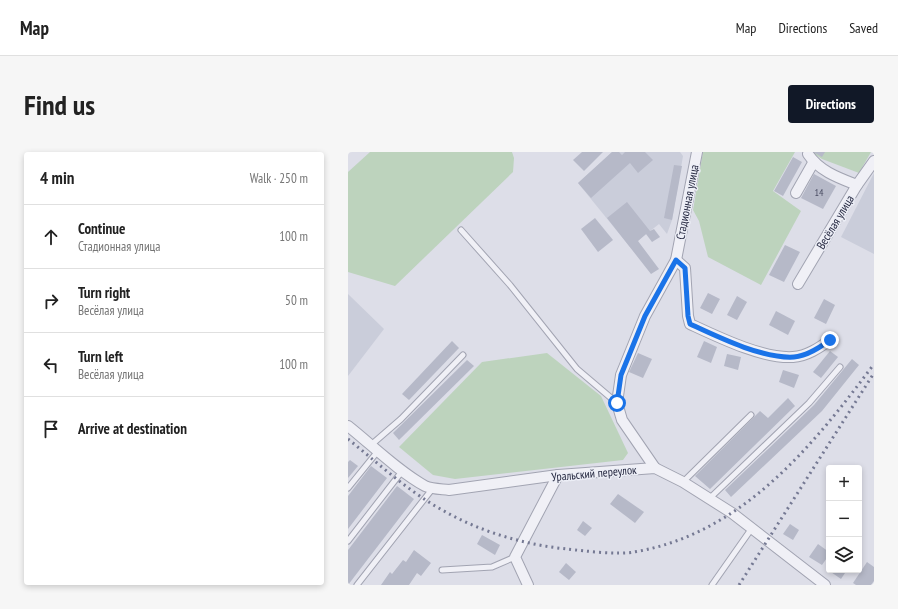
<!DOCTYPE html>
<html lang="en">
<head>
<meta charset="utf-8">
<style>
	:root { --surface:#fff; --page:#f6f6f6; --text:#222; --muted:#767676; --line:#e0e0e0; --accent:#111827 }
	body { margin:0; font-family:"PT Sans Narrow",sans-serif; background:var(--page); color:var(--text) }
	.controls { position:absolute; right:12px; bottom:12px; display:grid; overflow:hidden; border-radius:4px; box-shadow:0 2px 6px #0003 }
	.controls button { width:36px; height:36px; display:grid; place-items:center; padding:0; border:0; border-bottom:1px solid var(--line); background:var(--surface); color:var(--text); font:20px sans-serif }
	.stop { position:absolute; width:12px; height:12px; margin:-9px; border:3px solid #1a73e8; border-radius:50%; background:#fff }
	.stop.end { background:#1a73e8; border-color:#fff; box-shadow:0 1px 4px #0008 }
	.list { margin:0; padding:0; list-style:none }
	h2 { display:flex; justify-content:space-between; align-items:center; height:52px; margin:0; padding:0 16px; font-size:17px }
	h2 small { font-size:13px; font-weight:400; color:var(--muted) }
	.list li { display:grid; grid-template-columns:26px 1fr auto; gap:12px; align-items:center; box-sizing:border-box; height:64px; padding:0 16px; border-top:1px solid var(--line) }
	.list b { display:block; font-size:15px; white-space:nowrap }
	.list p { margin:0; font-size:13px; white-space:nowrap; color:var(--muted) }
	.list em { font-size:13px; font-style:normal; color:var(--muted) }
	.icon { flex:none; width:22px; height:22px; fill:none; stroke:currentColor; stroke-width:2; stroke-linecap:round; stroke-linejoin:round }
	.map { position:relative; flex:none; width:526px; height:433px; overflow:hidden; border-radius:4px }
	header { display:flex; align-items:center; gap:24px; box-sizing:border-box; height:56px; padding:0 20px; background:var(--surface); border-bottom:1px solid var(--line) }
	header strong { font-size:19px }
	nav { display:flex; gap:22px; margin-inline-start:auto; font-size:14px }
	.intro { display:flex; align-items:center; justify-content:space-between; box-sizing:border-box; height:96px; padding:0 24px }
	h1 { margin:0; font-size:28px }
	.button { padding:10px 18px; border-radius:4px; background:var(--accent); color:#fff; font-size:14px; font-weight:700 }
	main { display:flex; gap:24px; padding:0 24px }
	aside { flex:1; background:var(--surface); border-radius:4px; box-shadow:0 2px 6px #0003 }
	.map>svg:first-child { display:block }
	.built { fill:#cacdda }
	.green { fill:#bdd3bd }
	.building { fill:#b6b9c8 }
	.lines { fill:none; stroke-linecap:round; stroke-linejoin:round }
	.lane-casing { stroke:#a2a4b2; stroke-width:7 }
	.street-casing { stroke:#a2a4b2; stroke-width:12 }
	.lane { stroke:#f0f0f6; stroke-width:5 }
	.street { stroke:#f0f0f6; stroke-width:10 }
	.rail { stroke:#757993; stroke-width:3; stroke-dasharray:2 4; stroke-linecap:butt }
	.route { stroke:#1a73e8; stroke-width:5 }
	.labels { text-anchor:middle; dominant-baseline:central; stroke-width:3; stroke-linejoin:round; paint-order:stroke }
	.number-label { font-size:10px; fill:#494c62 }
	.street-label { font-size:12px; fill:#252840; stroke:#eceef6 }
</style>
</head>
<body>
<header>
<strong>Map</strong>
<nav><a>Map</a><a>Directions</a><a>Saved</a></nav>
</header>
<div class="intro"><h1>Find us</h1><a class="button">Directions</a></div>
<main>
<aside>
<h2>4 min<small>Walk · 250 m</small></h2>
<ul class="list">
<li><svg class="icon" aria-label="ahead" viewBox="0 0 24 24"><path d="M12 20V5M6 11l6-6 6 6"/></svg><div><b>Continue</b><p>Стадионная улица</p></div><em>100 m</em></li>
<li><svg class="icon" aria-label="right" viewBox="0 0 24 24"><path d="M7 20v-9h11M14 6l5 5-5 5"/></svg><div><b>Turn right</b><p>Весёлая улица</p></div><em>50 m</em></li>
<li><svg class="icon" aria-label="left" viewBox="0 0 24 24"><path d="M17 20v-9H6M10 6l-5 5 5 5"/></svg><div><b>Turn left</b><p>Весёлая улица</p></div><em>100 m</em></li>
<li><svg class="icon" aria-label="arrive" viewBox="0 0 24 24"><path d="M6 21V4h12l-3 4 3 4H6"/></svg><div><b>Arrive at destination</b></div></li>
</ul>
</aside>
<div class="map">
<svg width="526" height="433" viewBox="0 0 526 433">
	<rect width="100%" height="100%" fill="#dddee8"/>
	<g class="built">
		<path d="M 264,0 L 332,0 L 335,4 L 324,68 L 319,82 L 311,72 L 282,95 L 230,31 Z"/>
		<path d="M 526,21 L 526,102 L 493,85 Z"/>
		<path d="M 0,142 L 36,177 L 0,224 Z"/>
	</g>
	<g class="green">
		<path d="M 22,0 L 164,0 L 166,6 L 165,20 L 47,134 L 0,120 L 0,20 Z"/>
		<path d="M 355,0 L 447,0 L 425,39 L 453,59 L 413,133 L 360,105 L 351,69 L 345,58 Z"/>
		<path d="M 463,0 L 523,0 L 511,21 L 474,7 Z"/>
		<path d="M 199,201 L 253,244 L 280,301 L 275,308 L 107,327 L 85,323 L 51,295 L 134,210 Z"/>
	</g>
	<g class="building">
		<path d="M 234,0 L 255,0 L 236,19 L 225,8 Z"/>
		<path d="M 264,0 L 271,0 L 274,3 L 277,0 L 297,0 L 305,8 L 290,21 L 282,11 L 243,46 L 230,31 Z"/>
		<path d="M 465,0 L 477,0 L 474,5 Z"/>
		<path d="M 445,5 L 454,10 L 435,44 L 426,39 Z"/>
		<path d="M 326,13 L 334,14 L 324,68 L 316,66 Z"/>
		<path d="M 466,22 L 488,34 L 475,57 L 453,46 Z"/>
		<path d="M 279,50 L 302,79 L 306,77 L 312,85 L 304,90 L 298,82 L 290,89 L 311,117 L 303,122 L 259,66 Z"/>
		<path d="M 247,66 L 265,88 L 250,100 L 233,77 Z"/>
		<path d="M 437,93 L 452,100 L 436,130 L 421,123 Z"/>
		<path d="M 360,141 L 372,147 L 364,162 L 352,156 Z"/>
		<path d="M 389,144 L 399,150 L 389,168 L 379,163 Z"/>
		<path d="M 476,147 L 487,153 L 478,172 L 466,166 Z"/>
		<path d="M 428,159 L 447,169 L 440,183 L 421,173 Z"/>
		<path d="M 104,189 L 111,196 L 61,248 L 54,242 Z"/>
		<path d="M 356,189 L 369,195 L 363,211 L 349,205 Z"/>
		<path d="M 482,199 L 490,205 L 473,226 L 465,220 Z"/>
		<path d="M 290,201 L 304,207 L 295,226 L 281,220 Z"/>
		<path d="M 379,202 L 393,205 L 390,218 L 376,214 Z"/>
		<path d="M 504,207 L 511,213 L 474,259 L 383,345 L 377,338 L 466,253 Z"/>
		<path d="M 119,208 L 126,214 L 51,288 L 45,281 Z"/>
		<path d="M 435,218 L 451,223 L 446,236 L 431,230 Z"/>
		<path d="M 440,246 L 447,254 L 362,337 L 347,324 L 412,259 L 420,266 Z"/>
		<path d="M 2,308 L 10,314 L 0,326 L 0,310 Z"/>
		<path d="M 23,314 L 39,326 L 0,377 L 0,344 Z"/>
		<path d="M 49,334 L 66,347 L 0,433 L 0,398 Z"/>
		<path d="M 270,342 L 296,360 L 287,371 L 262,352 Z"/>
		<path d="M 235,369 L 244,376 L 237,384 L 229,378 Z"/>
		<path d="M 442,372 L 451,378 L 445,388 L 435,382 Z"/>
		<path d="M 134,383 L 152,393 L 147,403 L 129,392 Z"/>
		<path d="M 470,392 L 481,400 L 481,403 L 474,413 L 461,405 Z"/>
		<path d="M 66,398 L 83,411 L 73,424 L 69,421 L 61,433 L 33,433 L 42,420 L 44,422 L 55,408 L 58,410 Z"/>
		<path d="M 519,410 L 526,415 L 526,429 L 523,433 L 508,433 L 505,431 Z"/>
		<path d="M 218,411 L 228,420 L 221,428 L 211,420 Z"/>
		<path d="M 480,418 L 499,418 L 493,427 Z"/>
	</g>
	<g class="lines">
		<defs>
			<g id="lane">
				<path d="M 113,78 L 162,133 L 229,217 L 269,251"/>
				<path d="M 23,293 L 53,267 L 115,203"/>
				<path d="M 335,330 L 403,263"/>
				<path d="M 0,336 L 30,299"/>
				<path d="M 362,346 L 461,251 L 492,215"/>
				<path d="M 0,389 L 55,318"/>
				<path d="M 94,418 L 144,415 L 167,405"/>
				<path d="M 9,433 L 85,336"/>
				<path d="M 364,433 L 404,376"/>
			</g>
			<g id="street">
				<path d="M 460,2 C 471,19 491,26 509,33"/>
				<path d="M 448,41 L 465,11"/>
				<path d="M 328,108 L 337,116 L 340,164 L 342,172 C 370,185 415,207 445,205 C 459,204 471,196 482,188"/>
				<path d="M 450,132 L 509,33 L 526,9"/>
				<path d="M 0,274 C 24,293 50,319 77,334 C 84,337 93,337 101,338 L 210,323 L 307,316 L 335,330 L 384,361 L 477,433"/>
				<path d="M 307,316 L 274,268 L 269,251 L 273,223 L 297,164 L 328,108 L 349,0"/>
				<path d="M 180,433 L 167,405 L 210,323"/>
			</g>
		</defs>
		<use href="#lane" class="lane-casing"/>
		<use href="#street" class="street-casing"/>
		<use href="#lane" class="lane"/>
		<use href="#street" class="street"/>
		<g class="rail">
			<path d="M 0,287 C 31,312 61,340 96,359 C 133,380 178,393 219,397 C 237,399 269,403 286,400 C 394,382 464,295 526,212"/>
			<path d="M 391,433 L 526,221"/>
		</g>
	</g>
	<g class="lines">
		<path class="route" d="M 269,251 L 273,223 L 297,164 L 328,108 L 337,116 L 340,164 L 342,172 C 370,185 415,207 446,205 C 459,204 471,196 482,188"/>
	</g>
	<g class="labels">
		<g class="number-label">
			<text x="471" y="40">14</text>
		</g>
		<g class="street-label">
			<text transform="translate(339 50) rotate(-79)">Стадионная улица</text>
			<text transform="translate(487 70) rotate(-59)">Весёлая улица</text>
			<text transform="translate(246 321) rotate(-5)">Уральский переулок</text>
		</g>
	</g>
</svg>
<div class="controls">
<button>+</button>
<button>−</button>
<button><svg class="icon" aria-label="layers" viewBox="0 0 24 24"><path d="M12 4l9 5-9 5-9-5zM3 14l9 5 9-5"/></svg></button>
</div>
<div class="stop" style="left:269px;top:251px"></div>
<div class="stop end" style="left:482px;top:188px"></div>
</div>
</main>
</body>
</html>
